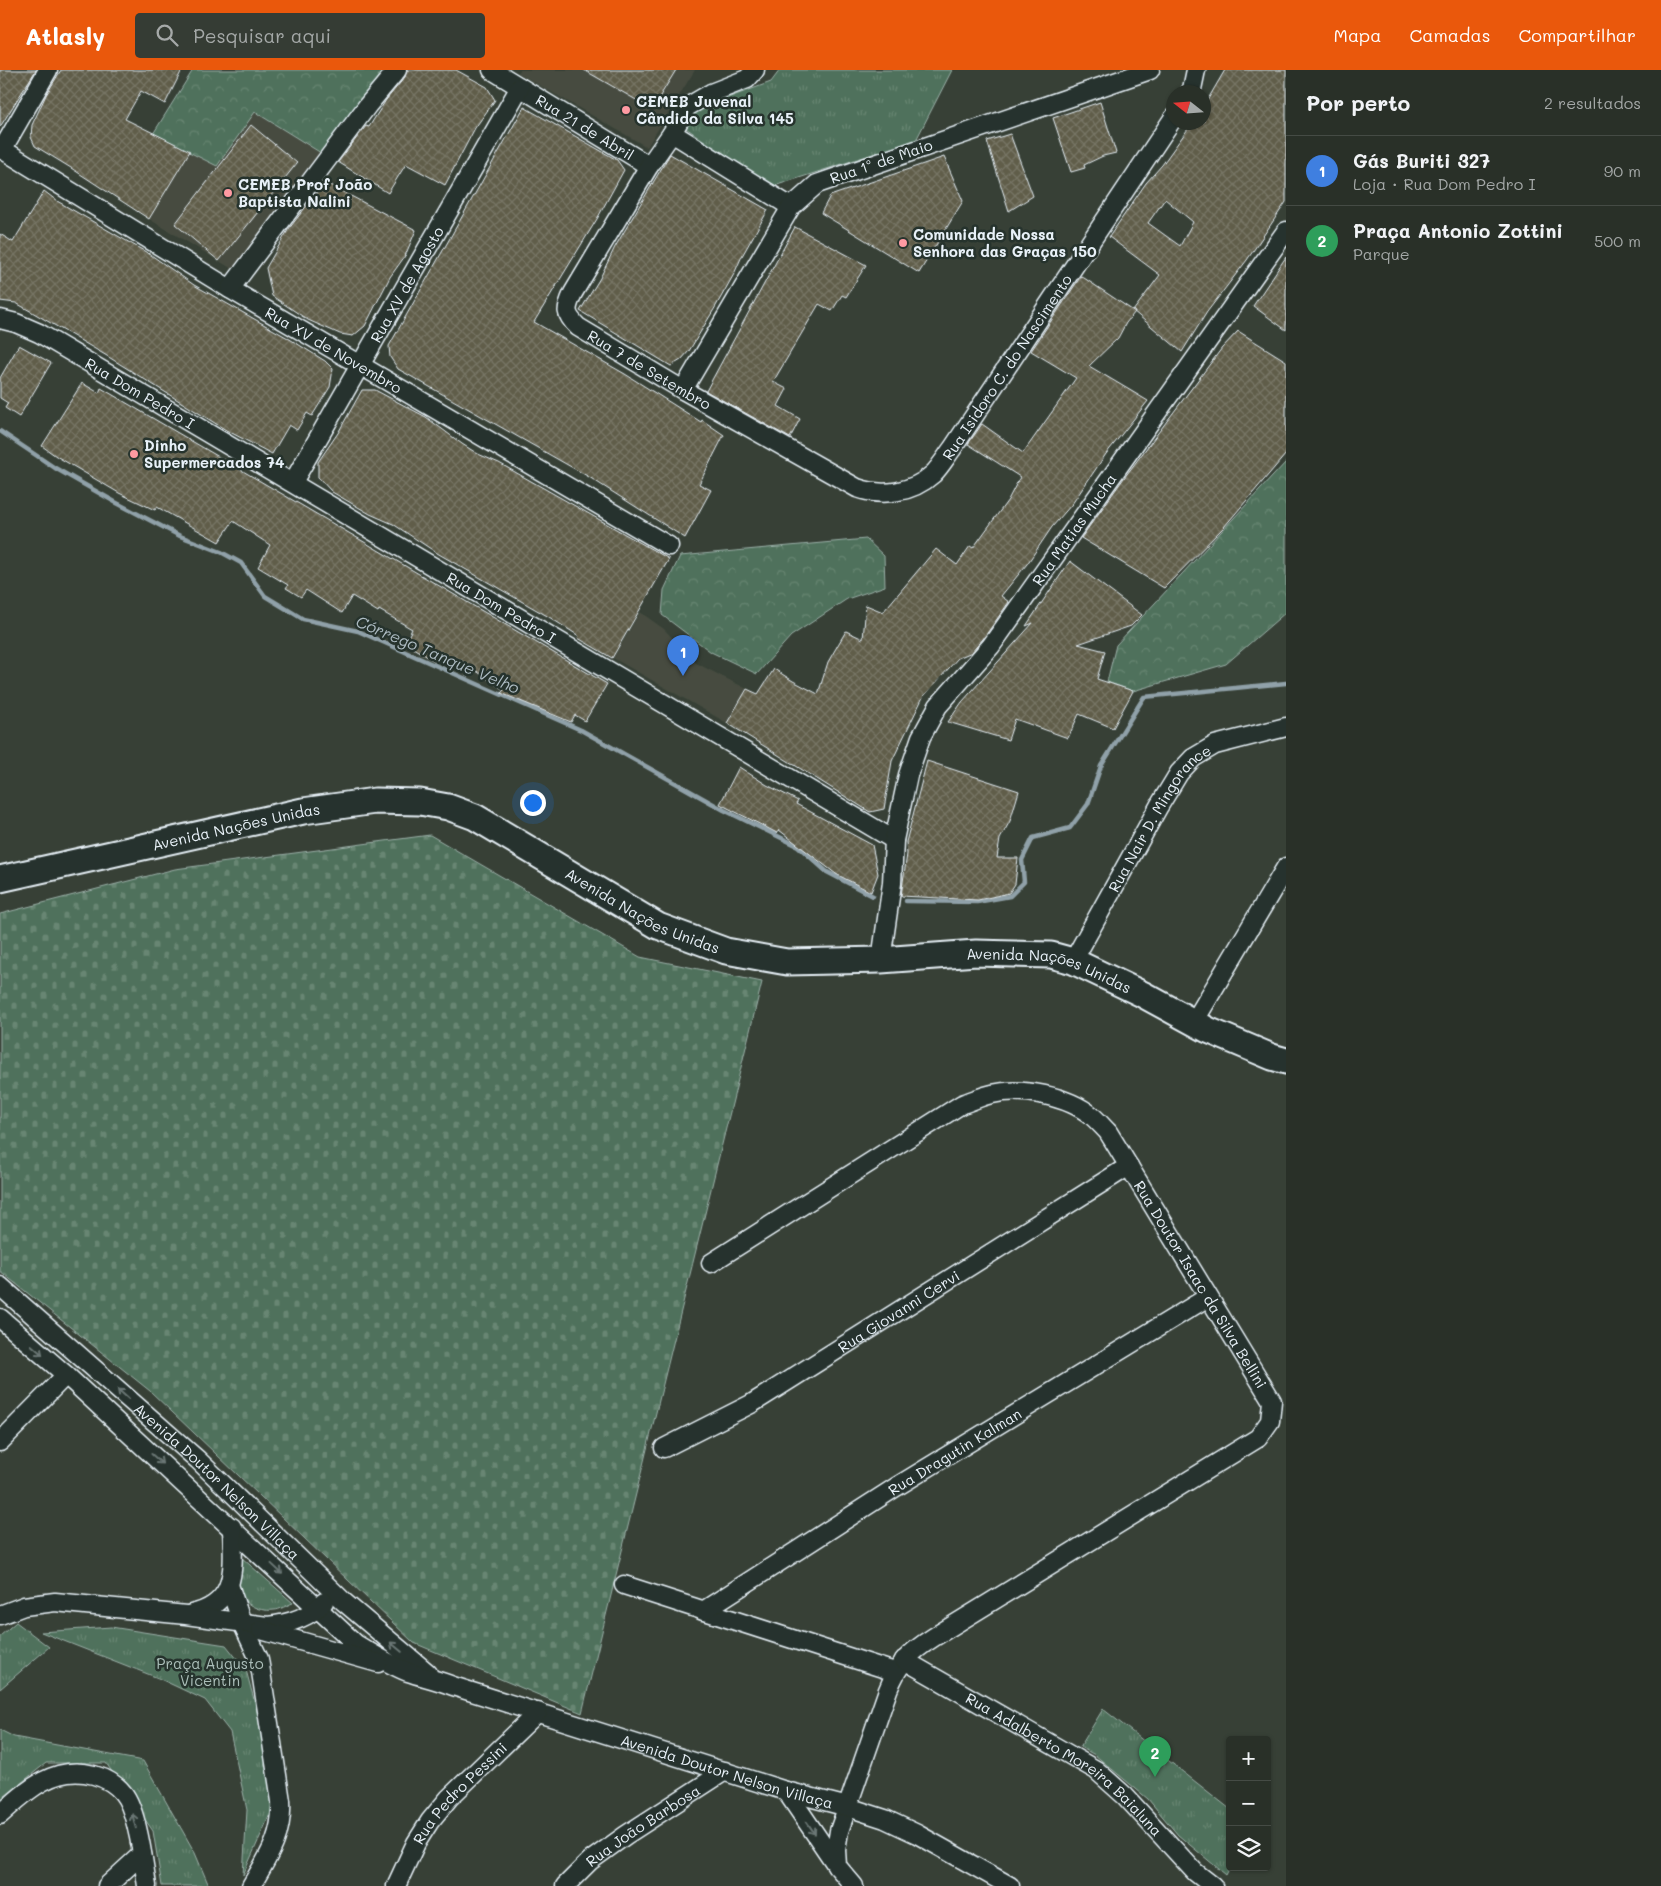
<!DOCTYPE html>
<html lang="pt">
<head>
<meta charset="utf-8">
<style>
	:root { --surface:#293028; --page:#353c34; --text:#f1f3f6; --muted:#a5a9a8; --line:#454b45; --accent:#ea580c }
	body { margin:0; font-family:Mali,sans-serif; background:var(--page); color:var(--text) }
	.controls { position:absolute; right:15px; bottom:15px; display:grid; overflow:hidden; border-radius:5px; box-shadow:0 1px 4px #0004 }
	.controls button { width:45px; height:45px; display:grid; place-items:center; padding:0; border:0; border-bottom:1px solid var(--line); background:var(--surface); color:var(--text); font:25px sans-serif }
	.compass { position:absolute; left:1166px; top:15px; width:45px; height:45px; border-radius:50%; background:var(--surface); box-shadow:0 1px 4px #0004; rotate:287deg }
	.you { position:absolute; left:532px; top:732px; width:18px; height:18px; margin:-12px; border:4px solid #fff; border-radius:50%; background:#1a73e8; box-shadow:0 0 0 8px #1a73e833 }
	.badge { display:grid; place-items:center; width:32px; height:32px; border-radius:50%; background:var(--accent); color:#fff; font-size:16px; font-weight:700 }
	.pin { position:absolute; translate:-50% -41px; filter:drop-shadow(0 1px 2px #0008) }
	.pin::after { content:''; position:absolute; top:26px; width:18px; height:15px; background:inherit; clip-path:polygon(0 0,100% 0,50% 100%) }
	.list { margin:0; padding:0; list-style:none }
	h2 { display:flex; justify-content:space-between; align-items:center; height:65px; margin:0; padding:0 20px; font-size:21px }
	h2 small { font-size:16px; font-weight:400; color:var(--muted) }
	.list li { display:grid; grid-template-columns:32px 1fr auto; gap:15px; align-items:center; box-sizing:border-box; height:70px; padding:0 20px; border-top:1px solid var(--line) }
	.list b { display:block; font-size:19px; white-space:nowrap }
	.list p { margin:0; font-size:16px; white-space:nowrap; color:var(--muted) }
	.list em { font-size:16px; font-style:normal; color:var(--muted) }
	.icon { flex:none; width:28px; height:28px; fill:none; stroke:currentColor; stroke-width:2; stroke-linecap:round; stroke-linejoin:round }
	.map { position:relative; flex:none; width:1286px; height:1816px; overflow:hidden }
	header { display:flex; align-items:center; gap:30px; box-sizing:border-box; height:70px; padding:0 25px; background:var(--accent); color:#fff }
	header strong { font-size:24px }
	nav { display:flex; gap:28px; margin-inline-start:auto; font-size:18px }
	.search { width:350px; height:45px; background:var(--page); display:flex; align-items:center; gap:12px; box-sizing:border-box; padding:0 18px; border-radius:5px; color:var(--muted); font-size:19px }
	main { display:flex }
	aside { flex:1; background:var(--surface) }
	.map>svg:first-child { display:block }
	.built { fill:#464c40 }
	.grass { fill:url(#grass-tufts); stroke:#9cb1aa }
	.forest { fill:url(#forest-crowns); stroke:#9cb1aa }
	.cemetery { fill:url(#cemetery-stones); stroke:#9cb1aa }
	.lines { fill:none; stroke-linecap:round; stroke-linejoin:round }
	.stream { stroke:#90a1a9; stroke-width:4.5 }
	.building { fill:url(#building-cross-hatch); stroke:#e8f1f8; fill-rule:evenodd }
	.street-casing { stroke:#e8f1f8; stroke-width:21 }
	.secondary-casing { stroke:#e8f1f8; stroke-width:29 }
	.street { stroke:#26332d; stroke-width:18 }
	.secondary { stroke:#26332d; stroke-width:25 }
	.oneway { stroke:#6a7674 }
	.poi-dot { fill:#ff9aa2; stroke:#26332d; stroke-width:2 }
	.labels { text-anchor:middle; dominant-baseline:central; stroke-width:5; stroke-linejoin:round; paint-order:stroke }
	.poi-label { font-size:15px; font-weight:bold; fill:#e8f1f8; stroke:#26332d; text-anchor:start }
	.street-label { font-size:15px; fill:#e8f1f8; stroke:#26332d }
	.park-label { font-size:15px; fill:#abbeb9; stroke:#26332d }
	.water-label { font-size:16px; font-style:italic; fill:#aebcc3; stroke:#26332d }
</style>
</head>
<body>
<header>
<strong>Atlasly</strong>
<div class="search"><svg class="icon" aria-label="search" viewBox="0 0 24 24"><circle cx="10" cy="10" r="6"/><path d="M15 15l6 6"/></svg>Pesquisar aqui</div>
<nav><a>Mapa</a><a>Camadas</a><a>Compartilhar</a></nav>
</header>
<main>
<div class="map">
<svg width="1286" height="1816" viewBox="0 0 1286 1816">
	<defs>
		<pattern id="grass-tufts" width="24" height="20" patternUnits="userSpaceOnUse" patternTransform="scale(1.25)"><rect width="24" height="20" fill="#4f715b"/><path d="M3 7l-1-3M5 7V3M7 7l1-3M15 17l-1-3M17 17v-4M19 17l1-3" fill="none" stroke="#688673"/></pattern>
		<pattern id="forest-crowns" width="20" height="18" patternUnits="userSpaceOnUse" patternTransform="scale(1.25)"><rect width="20" height="18" fill="#4f715b"/><path d="M2 6a3 3 0 1 1 6 0M12 15a3 3 0 1 1 6 0" fill="none" stroke="#688673"/></pattern>
		<pattern id="cemetery-stones" width="16" height="16" patternUnits="userSpaceOnUse" patternTransform="scale(1.25)"><rect width="16" height="16" fill="#4f715b"/><path d="M2 7V4a2 2 0 0 1 4 0v3zM10 15v-3a2 2 0 0 1 4 0v3z" fill="#688673"/></pattern>
		<pattern id="building-cross-hatch" width="8" height="8" patternUnits="userSpaceOnUse" patternTransform="scale(1.25)"><rect width="8" height="8" fill="#605d4a"/><path d="M0 0l8 8M0 8l8-8" fill="none" stroke="#777565"/></pattern>
	</defs>
	<rect width="100%" height="100%" fill="#374036"/>
	<filter id="ink" filterUnits="userSpaceOnUse"><feTurbulence type="fractalNoise" baseFrequency=".02" numOctaves="2"/><feDisplacementMap in="SourceGraphic" scale="10" xChannelSelector="R" yChannelSelector="G"/><feConvolveMatrix kernelMatrix="1 2 1 2 8 2 1 2 1" color-interpolation-filters="sRGB"/></filter>
	<g filter="url(#ink)">
		<g class="built">
			<path d="M 520,0 L 695,0 L 647,77 L 518,3 Z"/>
			<path d="M 255,42 L 321,83 L 234,200 L 149,149 L 190,81 L 217,96 Z"/>
			<path d="M 640,542 L 664,559 L 696,593 L 747,619 L 727,653 L 613,588 Z"/>
		</g>
		<g class="grass">
			<path d="M 780,0 L 952,0 L 915,72 L 873,84 L 771,117 L 683,56 L 692,41 L 771,12 Z"/>
			<path d="M 241,1487 L 293,1533 C 287,1535 280,1540 274,1540 C 256,1542 244,1533 235,1519 Z"/>
			<path d="M 16,1552 L 49,1577 L 0,1619 L 0,1566 Z"/>
			<path d="M 111,1557 L 226,1575 L 246,1600 L 260,1652 L 275,1733 L 243,1805 L 247,1740 L 230,1662 L 205,1630 L 158,1608 L 41,1562 Z"/>
			<path d="M 1103,1639 L 1230,1739 L 1230,1797 L 1226,1805 L 1178,1765 L 1148,1729 L 1095,1685 L 1080,1677 Z"/>
			<path d="M 0,1660 L 14,1667 L 143,1691 L 195,1783 L 209,1816 L 162,1816 L 153,1761 L 106,1693 L 46,1693 L 0,1730 Z"/>
		</g>
		<g class="forest">
			<path d="M 193,0 L 386,0 L 321,83 L 255,42 L 217,96 L 153,64 Z"/>
			<path d="M 1286,392 L 1286,542 L 1226,594 L 1133,621 L 1107,612 L 1116,575 Z"/>
			<path d="M 866,469 L 884,486 L 885,516 L 847,529 L 791,566 L 757,604 L 711,582 L 662,545 L 664,520 L 680,486 Z"/>
		</g>
		<path class="cemetery" d="M 430,765 L 640,887 L 762,912 L 582,1643 L 414,1573 L 150,1321 L 0,1201 L 0,844 L 175,799 Z"/>
		<g class="lines">
			<g class="stream">
				<path d="M 0,361 L 55,398 L 115,432 L 180,466 L 221,482 L 241,493 L 265,526 L 303,549 L 358,561 L 581,660 L 724,740 L 798,776 L 827,802 L 873,826"/>
				<path d="M 906,831 L 977,832 L 1010,826 L 1024,812 L 1022,790 L 1033,768 L 1070,758 L 1088,734 L 1101,696 L 1144,627 L 1286,613"/>
			</g>
		</g>
		<g class="building">
			<path d="M 0,0 L 36,0 L 0,57 Z"/>
			<path d="M 61,0 L 182,0 L 165,34 L 141,21 L 125,49 L 190,81 L 149,149 L 71,98 L 35,76 L 31,67 L 32,55 L 46,25 Z"/>
			<path d="M 407,0 L 456,0 L 487,17 L 495,30 L 475,58 L 445,115 L 406,94 L 388,123 L 338,92 L 366,56 L 369,57 L 386,30 L 405,7 Z"/>
			<path d="M 584,0 L 676,0 L 652,39 Z"/>
			<path d="M 1225,0 L 1286,0 L 1286,132 L 1247,190 L 1207,242 L 1182,282 L 1133,241 L 1160,205 L 1109,167 L 1146,113 L 1162,95 L 1193,52 L 1204,52 L 1204,36 ZM 1165,129 L 1193,152 L 1180,176 L 1148,153 Z"/>
			<path d="M 1100,32 L 1116,83 L 1103,86 L 1084,95 L 1085,98 L 1071,102 L 1053,48 Z"/>
			<path d="M 524,37 L 617,90 L 624,100 L 597,149 L 534,252 L 625,304 L 701,352 L 702,350 L 724,365 L 699,414 L 711,420 L 685,468 L 589,407 L 398,299 L 390,287 L 389,276 Z"/>
			<path d="M 251,55 L 297,93 L 219,191 L 175,154 Z"/>
			<path d="M 1010,64 L 1033,126 L 1009,141 L 987,71 Z"/>
			<path d="M 670,84 L 768,140 L 742,186 L 734,204 L 716,236 L 689,281 L 681,290 L 671,296 L 580,241 L 600,208 L 615,177 Z"/>
			<path d="M 944,87 L 963,131 L 919,203 L 821,143 L 830,126 Z"/>
			<path d="M 324,112 L 416,160 L 405,186 L 390,207 L 365,256 L 353,266 L 340,264 L 308,250 L 272,226 L 266,198 L 288,160 L 315,125 Z"/>
			<path d="M 44,121 L 57,131 L 151,185 L 194,215 L 288,268 L 325,291 L 333,299 L 330,317 L 312,346 L 307,343 L 297,360 L 289,355 L 272,384 L 226,360 L 107,286 L 32,242 L 16,233 L 0,231 L 0,164 L 13,172 Z"/>
			<path d="M 795,157 L 866,195 L 846,227 L 842,225 L 832,241 L 819,234 L 773,312 L 787,319 L 778,336 L 800,349 L 790,368 L 706,321 Z"/>
			<path d="M 1286,187 L 1286,260 L 1253,236 Z"/>
			<path d="M 1081,206 L 1135,242 L 1126,253 L 1118,268 L 1089,296 L 1148,331 L 1106,384 L 1072,434 L 1052,457 L 1027,494 L 1001,526 L 1009,532 L 983,569 L 972,582 L 958,588 L 923,627 L 892,691 L 884,739 L 870,742 L 727,653 L 747,619 L 758,624 L 774,599 L 793,611 L 818,624 L 828,592 L 846,561 L 863,569 L 866,535 L 883,542 L 936,479 L 957,495 L 970,476 L 973,478 L 1008,430 L 1020,407 L 968,374 L 982,354 L 1023,383 L 1076,308 L 1031,281 Z"/>
			<path d="M 1238,261 L 1286,291 L 1286,384 L 1224,457 L 1164,518 L 1081,468 L 1124,408 L 1222,278 Z"/>
			<path d="M 19,275 L 51,293 L 19,347 L 5,338 L 8,333 L 0,328 L 0,308 Z"/>
			<path d="M 82,313 L 99,323 L 101,318 L 607,614 L 585,651 L 575,645 L 571,652 L 501,623 L 504,620 L 459,589 L 457,593 L 441,583 L 436,592 L 405,573 L 412,559 L 379,540 L 378,542 L 352,526 L 342,543 L 306,520 L 301,527 L 286,518 L 288,515 L 258,497 L 270,475 L 233,451 L 219,472 L 157,437 L 155,440 L 119,423 L 56,386 L 42,376 Z"/>
			<path d="M 362,320 L 375,320 L 426,347 L 462,374 L 478,384 L 499,393 L 669,489 L 612,588 L 578,568 L 579,566 L 549,547 L 437,483 L 393,454 L 370,444 L 332,422 L 318,407 L 318,392 L 338,363 Z"/>
			<path d="M 1070,491 L 1142,545 L 1131,556 L 1078,574 L 1105,581 L 1097,609 L 1133,621 L 1113,658 L 1079,644 L 1068,668 L 1015,649 L 1008,670 L 948,652 L 962,632 L 1033,553 L 1026,556 Z"/>
			<path d="M 927,691 L 1019,721 L 1010,751 L 1000,769 L 997,788 L 1018,788 L 1015,814 L 1009,823 L 978,830 L 901,826 L 907,784 L 906,772 Z"/>
			<path d="M 739,697 L 767,715 L 798,731 L 796,734 L 872,775 L 878,804 L 871,822 L 836,804 L 779,760 L 777,763 L 720,734 Z"/>
		</g>
		<g class="lines">
			<defs>
				<g id="street">
					<path id="s1" d="M 492,0 L 649,96"/>
					<path d="M 1190,22 L 1192,19 L 1196,0"/>
					<path d="M 672,63 L 687,37 L 711,23 L 747,9 L 755,0"/>
					<path id="s2" d="M 0,78 L 230,219 L 669,476"/>
					<path d="M 2,80 L 48,0"/>
					<path id="s3" d="M 791,137 L 672,63 L 649,96 L 573,223 C 565,240 565,244 578,257 L 683,320 L 857,418 C 882,427 912,423 933,404 C 940,397 946,387 952,379 L 1174,47"/>
					<path d="M 230,219 L 368,35 L 397,0"/>
					<path id="s4" d="M 0,249 L 16,253 L 39,263 L 894,770"/>
					<path d="M 683,320 L 791,137 L 817,114 L 1150,0"/>
					<path id="s5" d="M 293,412 L 520,17"/>
					<path id="s6" d="M 881,890 L 892,813 L 894,770 L 908,705 L 921,667 L 938,636 L 991,576 L 1286,161"/>
					<path id="s7" d="M 1073,891 L 1159,736 L 1179,703 L 1193,688 L 1215,675 L 1286,657"/>
					<path d="M 1194,952 L 1286,797"/>
					<path id="s8" d="M 711,1193 L 962,1034 C 972,1031 982,1026 992,1024 C 1021,1017 1068,1026 1092,1046 C 1097,1050 1103,1057 1108,1062 L 1272,1331 L 1270,1351 L 1258,1368 L 934,1567 C 909,1583 899,1592 888,1620 L 839,1761 L 836,1780 L 837,1796"/>
					<path id="s9" d="M 0,1216 L 198,1390 L 344,1532 L 428,1603"/>
					<path id="s10" d="M 0,1248 L 66,1305 L 356,1574 C 373,1584 390,1595 408,1602 C 423,1607 438,1610 453,1616 L 786,1721 L 848,1737 L 885,1749 L 917,1764 L 1010,1816"/>
					<path d="M 0,1372 L 66,1305"/>
					<path id="s11" d="M 664,1378 L 751,1334 L 1129,1096"/>
					<path d="M 229,1515 L 242,1553 L 259,1589 L 281,1731 C 283,1766 268,1787 251,1816"/>
					<path d="M 624,1515 L 895,1602"/>
					<path id="s12" d="M 703,1541 L 896,1417 L 1208,1227"/>
					<path d="M 191,1544 C 239,1534 233,1496 232,1457"/>
					<path d="M 0,1545 L 24,1536 L 55,1532 L 186,1545 L 267,1556 C 289,1554 309,1548 324,1532"/>
					<path d="M 261,1560 L 378,1593"/>
					<path id="s13" d="M 904,1590 L 1096,1700 L 1125,1726 L 1195,1802 L 1213,1816"/>
					<path d="M 786,1721 L 837,1796 L 854,1816"/>
					<path d="M 0,1745 C 27,1720 55,1694 94,1705 C 105,1708 116,1714 123,1723 C 137,1739 144,1794 147,1816"/>
					<path d="M 107,1816 L 142,1784"/>
					<path id="s14" d="M 396,1816 L 416,1773 L 430,1751 L 449,1728 L 538,1642"/>
					<path id="s15" d="M 565,1816 L 590,1791 L 626,1765 L 725,1701"/>
				</g>
				<g id="secondary">
					<path id="s16" d="M 0,809 L 303,741 L 375,731 L 420,732 L 448,737 L 475,747 L 658,856 L 726,881 L 787,892 L 881,890 L 976,883 L 1051,885 L 1073,891 L 1142,924 L 1208,960 L 1272,987 L 1286,991"/>
				</g>
			</defs>
			<use href="#street" class="street-casing"/>
			<use href="#secondary" class="secondary-casing"/>
			<use href="#street" class="street"/>
			<use href="#secondary" class="secondary"/>
		</g>
		<defs><path id="oneway-shaft" d="M-6 0H5M1.5-3L5.5 0L1.5 3" fill="none" stroke-width="1.6" stroke-linecap="round" stroke-linejoin="round" transform="scale(1.25)"/></defs>
		<g class="oneway">
			<use href="#oneway-shaft" transform="translate(37 1280) rotate(41)"/>
			<use href="#oneway-shaft" transform="translate(123 1324) rotate(-138)"/>
			<use href="#oneway-shaft" transform="translate(157 1389) rotate(42)"/>
			<use href="#oneway-shaft" transform="translate(277 1499) rotate(43)"/>
			<use href="#oneway-shaft" transform="translate(396 1577) rotate(-140)"/>
			<use href="#oneway-shaft" transform="translate(134 1751) rotate(-104)"/>
			<use href="#oneway-shaft" transform="translate(811 1758) rotate(55)"/>
		</g>
	</g>
	<g class="poi-dot">
		<circle cx="626" cy="40" r="5"/>
		<circle cx="228" cy="123" r="5"/>
		<circle cx="903" cy="173" r="5"/>
		<circle cx="134" cy="384" r="5"/>
	</g>
	<g class="labels">
		<g class="poi-label">
			<text x="636" y="31">CEMEB Juvenal<tspan x="636" dy="17">Cândido da Silva 145</tspan></text>
			<text x="238" y="114">CEMEB Prof João<tspan x="238" dy="17">Baptista Nalini</tspan></text>
			<text x="913" y="164">Comunidade Nossa<tspan x="913" dy="17">Senhora das Graças 150</tspan></text>
			<text x="144" y="375">Dinho<tspan x="144" dy="17">Supermercados 74</tspan></text>
		</g>
		<g class="street-label">
			<text stroke="none"><textPath href="#s1" startOffset="109">Rua 21 de Abril</textPath></text>
			<text transform="translate(881 91) rotate(-19)">Rua 1º de Maio</text>
			<text stroke="none"><textPath href="#s5" startOffset="228">Rua XV de Agosto</textPath></text>
			<text stroke="none"><textPath href="#s2" startOffset="390">Rua XV de Novembro</textPath></text>
			<text stroke="none"><textPath href="#s3" startOffset="900">Rua Isidoro C. do Nascimento</textPath></text>
			<text stroke="none"><textPath href="#s3" startOffset="450">Rua 7 de Setembro</textPath></text>
			<text stroke="none"><textPath href="#s4" startOffset="159">Rua Dom Pedro I</textPath></text>
			<text stroke="none"><textPath href="#s6" startOffset="486">Rua Matias Mucha</textPath></text>
			<text stroke="none"><textPath href="#s4" startOffset="579">Rua Dom Pedro I</textPath></text>
			<text stroke="none"><textPath href="#s7" startOffset="168">Rua Nair D. Mingorance</textPath></text>
			<text stroke="none"><textPath href="#s16" startOffset="242">Avenida Nações Unidas</textPath></text>
			<text stroke="none"><textPath href="#s16" startOffset="678">Avenida Nações Unidas</textPath></text>
			<text stroke="none"><textPath href="#s16" startOffset="1098">Avenida Nações Unidas</textPath></text>
			<text stroke="none"><textPath href="#s8" startOffset="635">Rua Doutor Isaac da Silva Bellini</textPath></text>
			<text stroke="none"><textPath href="#s11" startOffset="272">Rua Giovanni Cervi</textPath></text>
			<text stroke="none"><textPath href="#s12" startOffset="298">Rua Dragutin Kalman</textPath></text>
			<text stroke="none"><textPath href="#s9" startOffset="292">Avenida Doutor Nelson Villaça</textPath></text>
			<text stroke="none"><textPath href="#s13" startOffset="192">Rua Adalberto Moreira Baialuna</textPath></text>
			<text stroke="none"><textPath href="#s10" startOffset="876">Avenida Doutor Nelson Villaça</textPath></text>
			<text stroke="none"><textPath href="#s14" startOffset="114">Rua Pedro Pessini</textPath></text>
			<text stroke="none"><textPath href="#s15" startOffset="99">Rua João Barbosa</textPath></text>
		</g>
		<g class="park-label">
			<text x="210" y="1593">Praça Augusto<tspan x="210" dy="17">Vicentin</tspan></text>
		</g>
		<g class="water-label">
			<text transform="translate(438 584) rotate(23)">Córrego Tanque Velho</text>
		</g>
	</g>
</svg>
<div class="controls">
<button>+</button>
<button>−</button>
<button><svg class="icon" aria-label="layers" viewBox="0 0 24 24"><path d="M12 4l9 5-9 5-9-5zM3 14l9 5 9-5"/></svg></button>
</div>
<svg class="compass" viewBox="-18 -18 36 36"><path d="M0-13l5 13h-10z" fill="#e53935"/><path d="M0 13l5-13h-10z" fill="#a5a9a8"/></svg>
<div class="you"></div>
<div class="pin badge" style="left:683px;top:606px;background:#3f7fe0">1</div>
<div class="pin badge" style="left:1155px;top:1707px;background:#2e9e5b">2</div>
</div>
<aside>
<h2>Por perto<small>2 resultados</small></h2>
<ul class="list">
<li><span class="badge" style="background:#3f7fe0">1</span><div><b>Gás Buriti 327</b><p>Loja · Rua Dom Pedro I</p></div><em>90 m</em></li>
<li><span class="badge" style="background:#2e9e5b">2</span><div><b>Praça Antonio Zottini</b><p>Parque</p></div><em>500 m</em></li>
</ul>
</aside>
</main>
</body>
</html>
